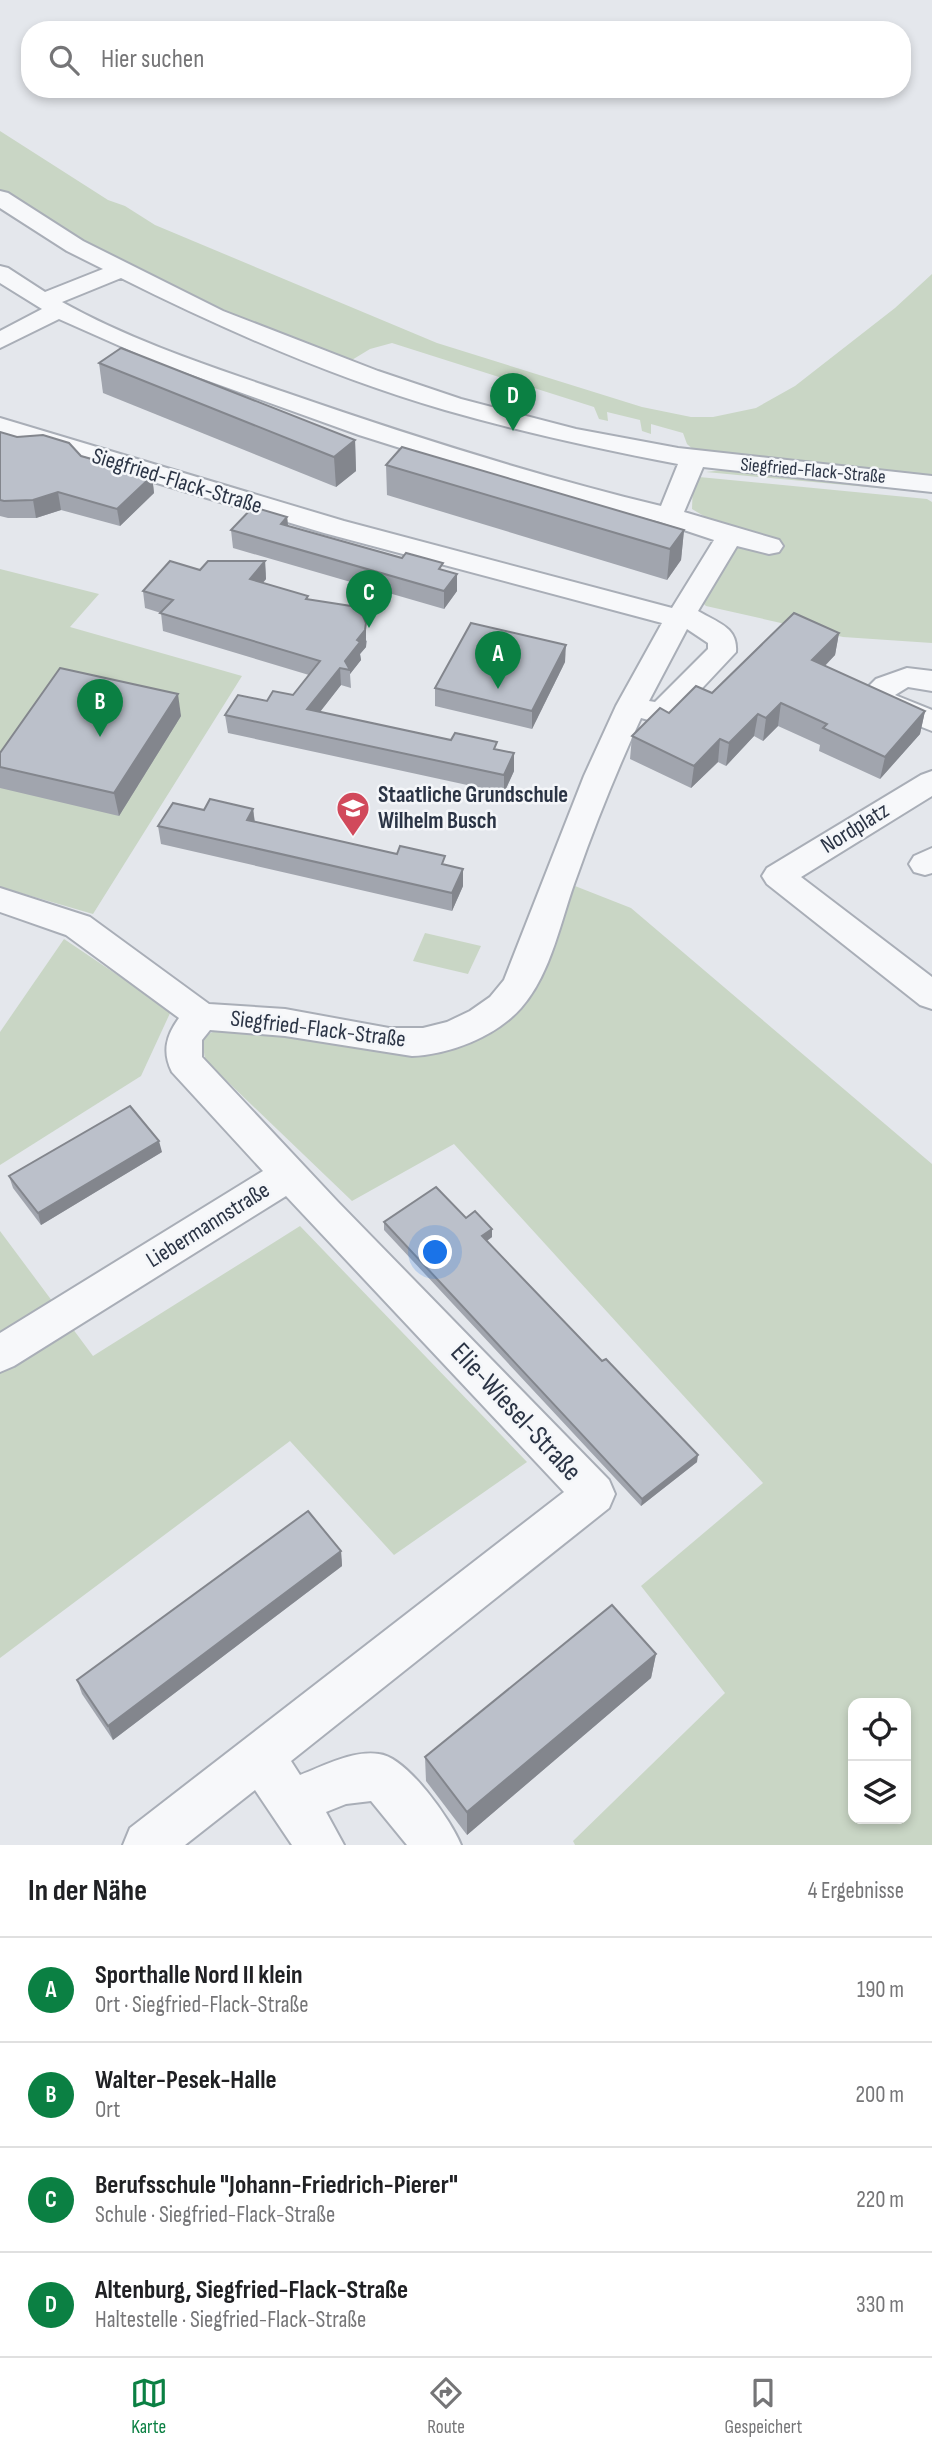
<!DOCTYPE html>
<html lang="de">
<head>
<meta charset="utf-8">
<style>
	:root { --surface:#fff; --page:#f2f2f2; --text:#202124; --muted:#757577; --line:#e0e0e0; --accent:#0b8043 }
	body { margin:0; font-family:"Sofia Sans Condensed",sans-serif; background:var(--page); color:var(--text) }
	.controls { position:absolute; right:21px; bottom:21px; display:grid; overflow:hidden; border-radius:14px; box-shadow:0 4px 10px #0003 }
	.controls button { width:63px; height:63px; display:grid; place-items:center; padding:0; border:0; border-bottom:2px solid var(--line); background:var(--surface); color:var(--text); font:35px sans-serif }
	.you { position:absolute; left:436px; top:1253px; width:24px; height:24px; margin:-18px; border:5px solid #fff; border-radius:50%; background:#1a73e8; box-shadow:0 0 0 10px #1a73e833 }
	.badge { display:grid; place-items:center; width:46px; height:46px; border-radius:50%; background:var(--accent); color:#fff; font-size:23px; font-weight:700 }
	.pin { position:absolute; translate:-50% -58px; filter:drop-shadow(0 2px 4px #0008) }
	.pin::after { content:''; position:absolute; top:37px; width:24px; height:21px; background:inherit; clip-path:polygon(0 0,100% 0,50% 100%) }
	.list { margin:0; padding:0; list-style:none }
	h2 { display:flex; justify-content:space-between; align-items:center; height:91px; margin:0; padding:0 28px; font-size:30px }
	h2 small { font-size:23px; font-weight:400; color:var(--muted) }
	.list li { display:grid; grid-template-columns:46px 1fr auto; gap:21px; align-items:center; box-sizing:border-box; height:105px; padding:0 28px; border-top:2px solid var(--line) }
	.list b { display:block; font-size:26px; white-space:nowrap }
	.list p { margin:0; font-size:23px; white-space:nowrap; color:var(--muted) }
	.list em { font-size:23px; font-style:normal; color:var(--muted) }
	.icon { flex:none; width:38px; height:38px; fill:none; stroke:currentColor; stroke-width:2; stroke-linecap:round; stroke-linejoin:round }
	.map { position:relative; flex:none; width:932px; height:1845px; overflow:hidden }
	.search { position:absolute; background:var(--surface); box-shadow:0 4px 10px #0003; left:21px; right:21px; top:21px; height:77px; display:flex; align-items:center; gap:18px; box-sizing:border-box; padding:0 24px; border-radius:28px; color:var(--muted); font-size:26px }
	.sheet { height:511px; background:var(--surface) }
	nav { display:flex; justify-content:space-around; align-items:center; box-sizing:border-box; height:98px; border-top:2px solid var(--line); background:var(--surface); font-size:19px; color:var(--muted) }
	nav a { display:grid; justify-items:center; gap:4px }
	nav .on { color:var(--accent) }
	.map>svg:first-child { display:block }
	.green { fill:#c9d6c5; fill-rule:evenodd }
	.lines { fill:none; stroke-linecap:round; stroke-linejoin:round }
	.minor-casing { stroke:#a9aeb7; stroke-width:4 }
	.minor { fill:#f7f8fa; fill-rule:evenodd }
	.wall { fill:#a1a5ae }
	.shaded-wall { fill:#83868d }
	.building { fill:#bbc0ca; stroke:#83868d; stroke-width:2 }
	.labels { text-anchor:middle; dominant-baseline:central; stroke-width:5; stroke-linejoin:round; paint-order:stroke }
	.far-street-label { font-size:19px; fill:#2b3445; stroke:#f4f6f9 }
	.street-label { font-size:23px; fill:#2b3445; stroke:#f4f6f9 }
	.poi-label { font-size:23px; font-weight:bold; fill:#2b3445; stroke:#f4f6f9; text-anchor:start }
	.near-street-label { font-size:28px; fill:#2b3445; stroke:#f4f6f9 }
</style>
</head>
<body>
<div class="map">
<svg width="932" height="1845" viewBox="0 0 932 1845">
	<rect width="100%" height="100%" fill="#e4e7ec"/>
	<g class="green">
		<path d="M 0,131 L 108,200 L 125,206 L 155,225 L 437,343 L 642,407 L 691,417 L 713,417 L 756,408 L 795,386 L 895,308 L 932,274 L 932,475 L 696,452 L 687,444 L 683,433 L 651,424 L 651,434 L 642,431 L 640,420 L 607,412 L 608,421 L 599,419 L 594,407 L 392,343 L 370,349 L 342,366 L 215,316 L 0,198 Z"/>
		<path d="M 732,469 L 926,491 L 932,493 L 706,472 Z"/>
		<path d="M 699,477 L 927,499 L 932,502 L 932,643 L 843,637 L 706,606 L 701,601 L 735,547 L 741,546 L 722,527 L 692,509 L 693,482 Z"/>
		<path d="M 0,569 L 99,594 L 70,627 L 242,676 L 93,914 L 0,887 Z"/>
		<path d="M 575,886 L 631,908 L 932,1164 L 932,1845 L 575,1845 L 573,1841 L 725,1693 L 641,1586 L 763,1483 L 454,1144 L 352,1201 L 205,1060 L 202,1037 L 226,1026 L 463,1042 L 567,887 ZM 853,1703 L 906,1703 L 906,1819 L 853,1819 Z"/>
		<path d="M 425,933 L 481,946 L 468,974 L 413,961 Z"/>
		<path d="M 64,939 L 171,1011 L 141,1076 L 0,1165 L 0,1032 Z"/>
		<path d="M 300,1226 L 527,1462 L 394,1555 L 290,1441 L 0,1658 L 0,1231 L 93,1356 Z"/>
	</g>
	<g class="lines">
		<defs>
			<g id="minor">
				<path d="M 0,191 L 8,193 L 83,241 L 223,311 L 378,371 L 461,399 L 576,429 L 678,448 L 932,476 L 932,492 L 703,467 L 684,512 L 779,540 L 783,546 L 779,552 L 769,554 L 737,546 L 698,611 C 718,623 738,627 736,652 L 676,716 L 656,722 L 641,718 C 617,770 596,822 577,876 C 561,918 552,973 521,1008 C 495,1037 450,1054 412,1056 L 285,1036 L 210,1030 L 202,1040 L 202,1057 L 338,1202 L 609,1480 L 615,1494 L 609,1508 L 291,1761 L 300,1775 C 324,1766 353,1750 379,1754 C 407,1757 451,1820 461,1845 L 407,1845 L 371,1801 L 346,1804 L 326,1812 L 344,1845 L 292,1845 L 255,1790 L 185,1845 L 123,1845 L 130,1828 L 564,1492 L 286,1196 L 14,1366 L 0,1372 L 0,1333 L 263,1171 L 172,1072 C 162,1052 166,1036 179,1018 L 66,935 L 0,912 L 0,888 L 90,917 L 209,1004 L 285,1009 L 389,1028 L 423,1028 L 447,1022 L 470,1011 L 490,997 L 504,980 L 584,776 L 616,706 L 662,623 L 324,533 L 13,440 L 0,435 L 0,418 L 344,521 L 672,608 L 714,540 L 660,522 L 508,482 L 359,435 L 156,362 L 59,319 L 0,348 L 0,331 L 42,309 L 0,283 L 0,266 L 8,268 L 45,292 L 103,269 L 67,251 L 0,208 ZM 121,278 C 225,330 334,378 445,410 C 522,432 600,449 678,464 L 661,506 C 533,475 408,435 284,392 C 209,366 132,341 62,302 ZM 687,629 L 708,643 L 708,649 L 655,702 L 649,701 Z"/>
				<path d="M 907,668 L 932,671 L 932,691 L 908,687 L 895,695 L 932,710 L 932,731 L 863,704 L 858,697 L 876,679 Z"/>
				<path d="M 932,771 L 932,796 L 801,877 L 932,977 L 932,1009 L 920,1005 L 767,884 L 762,876 L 767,868 L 921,775 Z"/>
				<path d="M 932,848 L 932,873 L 925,875 L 914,872 L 909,864 L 914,856 Z"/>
			</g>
		</defs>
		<use href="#minor" class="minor-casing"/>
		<use href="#minor" class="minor"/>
	</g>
	<g class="wall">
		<path d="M 99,363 L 355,440 L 356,471 L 336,487 L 103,393 Z"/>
		<path d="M 0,432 L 152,476 L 154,493 L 120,526 L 61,510 L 36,518 L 8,518 L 0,516 Z"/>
		<path d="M 386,465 L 684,530 L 681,560 L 667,580 L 387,495 Z"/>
		<path d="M 287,517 L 288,526 L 457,574 L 457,591 L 444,609 L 233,548 L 231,530 Z"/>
		<path d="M 265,561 L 266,579 L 263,583 L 308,599 L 367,641 L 366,647 L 360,654 L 361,660 L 350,674 L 351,688 L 341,685 L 320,712 L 497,750 L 514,771 L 504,793 L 228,733 L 225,715 L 267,701 L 293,695 L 309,675 L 163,631 L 161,613 L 145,608 L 143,591 L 200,570 Z"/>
		<path d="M 839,633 L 835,655 L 825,666 L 925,711 L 920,734 L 880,779 L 819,751 L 820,745 L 778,726 L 763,741 L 754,736 L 726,766 L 718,762 L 691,788 L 630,759 L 632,736 L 669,713 Z"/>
		<path d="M 565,662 L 532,729 L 435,706 L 435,688 Z"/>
		<path d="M 181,716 L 119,816 L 0,788 L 0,753 Z"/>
		<path d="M 253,809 L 255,822 L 445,865 L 463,886 L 452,911 L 161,844 L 158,826 L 204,810 Z"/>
		<path d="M 162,1152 L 41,1225 L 13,1188 L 9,1176 Z"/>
		<path d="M 466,1218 L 492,1229 L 492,1237 L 487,1241 L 697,1462 L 641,1506 L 384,1230 L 384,1222 Z"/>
		<path d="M 341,1551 L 342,1566 L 113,1740 L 82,1694 L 77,1680 Z"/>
		<path d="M 656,1654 L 651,1678 L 467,1835 L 426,1781 L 425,1757 Z"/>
	</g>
	<g class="shaded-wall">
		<path d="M 355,440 L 356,471 L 336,487 L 334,457 Z"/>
		<path d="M 152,476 L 154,493 L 120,526 L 117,509 Z"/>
		<path d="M 58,492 L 61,510 L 36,518 L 33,500 Z"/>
		<path d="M 287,517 L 289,534 L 281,524 Z"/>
		<path d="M 684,530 L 681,560 L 667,580 L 670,549 Z"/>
		<path d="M 265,561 L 266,579 L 251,596 L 250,579 Z"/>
		<path d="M 457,574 L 457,591 L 444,609 L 444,591 Z"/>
		<path d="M 366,623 L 366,647 L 360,654 L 361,660 L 350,674 L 350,670 L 345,661 Z"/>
		<path d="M 839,633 L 835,655 L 808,683 L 812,660 Z"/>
		<path d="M 566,645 L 565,662 L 532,729 L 532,711 Z"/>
		<path d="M 340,668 L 341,685 L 308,727 L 307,709 Z"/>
		<path d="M 178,694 L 181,716 L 119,816 L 114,793 Z"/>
		<path d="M 781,703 L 778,726 L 763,741 L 766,718 Z"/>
		<path d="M 925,711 L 920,734 L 880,779 L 885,757 Z"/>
		<path d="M 758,714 L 754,736 L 726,766 L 729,743 Z"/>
		<path d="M 720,739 L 718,762 L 691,788 L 694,766 Z"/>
		<path d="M 514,753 L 514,771 L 504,793 L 504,775 Z"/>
		<path d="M 253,809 L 255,826 L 247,820 Z"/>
		<path d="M 463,869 L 463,886 L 452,911 L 452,893 Z"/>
		<path d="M 159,1141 L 162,1152 L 41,1225 L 38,1213 Z"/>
		<path d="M 492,1229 L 492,1237 L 482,1244 L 482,1236 Z"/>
		<path d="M 698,1455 L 697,1462 L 641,1506 L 642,1499 Z"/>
		<path d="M 341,1551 L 342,1566 L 113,1740 L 108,1726 Z"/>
		<path d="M 656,1654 L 651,1678 L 467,1835 L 467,1812 Z"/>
	</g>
	<g class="building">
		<path d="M 121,348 L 355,440 L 334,457 L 99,363 Z"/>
		<path d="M 0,432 L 17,437 L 43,435 L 69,443 L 81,456 L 152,476 L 117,509 L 58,492 L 33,500 L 4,501 L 0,500 Z"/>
		<path d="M 402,447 L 684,530 L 670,549 L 386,465 Z"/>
		<path d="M 253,507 L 287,517 L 281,524 L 402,558 L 406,553 L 443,563 L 439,569 L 457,574 L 444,591 L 231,530 Z"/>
		<path d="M 170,561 L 200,570 L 208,561 L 265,561 L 250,579 L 308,596 L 306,599 L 351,606 L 363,616 L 366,623 L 365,630 L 357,640 L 360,642 L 345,661 L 350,670 L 340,668 L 307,709 L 451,740 L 455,733 L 497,742 L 494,749 L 514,753 L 504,775 L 225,715 L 238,695 L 267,701 L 273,691 L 293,695 L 320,661 L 160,613 L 173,600 L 143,591 Z"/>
		<path d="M 794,613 L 839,633 L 812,660 L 925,711 L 885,757 L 823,728 L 827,724 L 781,703 L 766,718 L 758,714 L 729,743 L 720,739 L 694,766 L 632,736 L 660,708 L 669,713 L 696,686 L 712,693 Z"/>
		<path d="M 471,623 L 566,645 L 532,711 L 435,688 Z"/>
		<path d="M 60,668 L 178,694 L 114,793 L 0,767 L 0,753 Z"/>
		<path d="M 210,799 L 253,809 L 247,820 L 397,854 L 400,846 L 445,856 L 442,864 L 463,869 L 452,893 L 158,826 L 173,803 L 204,810 Z"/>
		<path d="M 130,1106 L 159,1141 L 38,1213 L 9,1176 Z"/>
		<path d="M 436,1187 L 466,1218 L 475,1211 L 492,1229 L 482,1236 L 602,1361 L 606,1359 L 698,1455 L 642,1499 L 384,1222 Z"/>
		<path d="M 308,1511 L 341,1551 L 108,1726 L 77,1680 Z"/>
		<path d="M 612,1605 L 656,1654 L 467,1812 L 425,1757 Z"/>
	</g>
	<defs>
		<symbol id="school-pin" viewBox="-11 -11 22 30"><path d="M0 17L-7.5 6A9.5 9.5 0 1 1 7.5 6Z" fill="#d1495b" stroke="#f4f6f9"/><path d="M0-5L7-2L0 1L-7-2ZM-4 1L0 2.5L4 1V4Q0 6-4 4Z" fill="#fff"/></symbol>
	</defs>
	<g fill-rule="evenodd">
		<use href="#school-pin" x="334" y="789" width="38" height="52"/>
	</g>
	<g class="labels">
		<g class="far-street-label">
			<text transform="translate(813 471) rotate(5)">Siegfried-Flack-Straße</text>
		</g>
		<g class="street-label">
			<text transform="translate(177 481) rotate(17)">Siegfried-Flack-Straße</text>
			<text transform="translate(855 828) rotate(-32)">Nordplatz</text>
			<text transform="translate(318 1029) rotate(7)">Siegfried-Flack-Straße</text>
			<text transform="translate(208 1225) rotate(-32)">Liebermannstraße</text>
		</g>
		<g class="poi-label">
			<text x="378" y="795">Staatliche Grundschule<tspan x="378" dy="26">Wilhelm Busch</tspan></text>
		</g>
		<g class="near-street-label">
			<text transform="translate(516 1412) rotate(47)">Elie-Wiesel-Straße</text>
		</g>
	</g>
</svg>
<div class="controls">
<button><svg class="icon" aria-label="locate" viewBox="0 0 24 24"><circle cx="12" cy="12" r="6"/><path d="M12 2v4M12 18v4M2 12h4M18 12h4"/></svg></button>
<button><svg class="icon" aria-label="layers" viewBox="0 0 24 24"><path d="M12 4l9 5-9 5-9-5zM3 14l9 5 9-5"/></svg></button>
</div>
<div class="you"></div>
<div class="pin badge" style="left:498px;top:689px">A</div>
<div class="pin badge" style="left:100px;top:737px">B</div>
<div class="pin badge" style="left:369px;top:628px">C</div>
<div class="pin badge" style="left:513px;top:431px">D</div>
<div class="search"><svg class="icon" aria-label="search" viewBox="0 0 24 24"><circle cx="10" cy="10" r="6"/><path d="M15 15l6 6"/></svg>Hier suchen</div>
</div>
<section class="sheet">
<h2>In der Nähe<small>4 Ergebnisse</small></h2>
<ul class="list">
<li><span class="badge">A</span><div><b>Sporthalle Nord II klein</b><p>Ort · Siegfried-Flack-Straße</p></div><em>190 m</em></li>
<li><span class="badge">B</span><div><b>Walter-Pesek-Halle</b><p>Ort</p></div><em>200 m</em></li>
<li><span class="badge">C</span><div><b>Berufsschule &quot;Johann-Friedrich-Pierer&quot;</b><p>Schule · Siegfried-Flack-Straße</p></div><em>220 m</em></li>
<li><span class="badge">D</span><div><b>Altenburg, Siegfried-Flack-Straße</b><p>Haltestelle · Siegfried-Flack-Straße</p></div><em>330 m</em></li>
</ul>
</section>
<nav>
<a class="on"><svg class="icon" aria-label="map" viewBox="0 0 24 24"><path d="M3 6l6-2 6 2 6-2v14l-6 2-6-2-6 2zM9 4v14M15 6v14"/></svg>Karte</a>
<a><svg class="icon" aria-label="directions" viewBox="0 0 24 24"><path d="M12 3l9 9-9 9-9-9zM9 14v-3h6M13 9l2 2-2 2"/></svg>Route</a>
<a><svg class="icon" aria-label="saved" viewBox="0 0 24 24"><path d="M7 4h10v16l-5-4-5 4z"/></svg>Gespeichert</a>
</nav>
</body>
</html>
